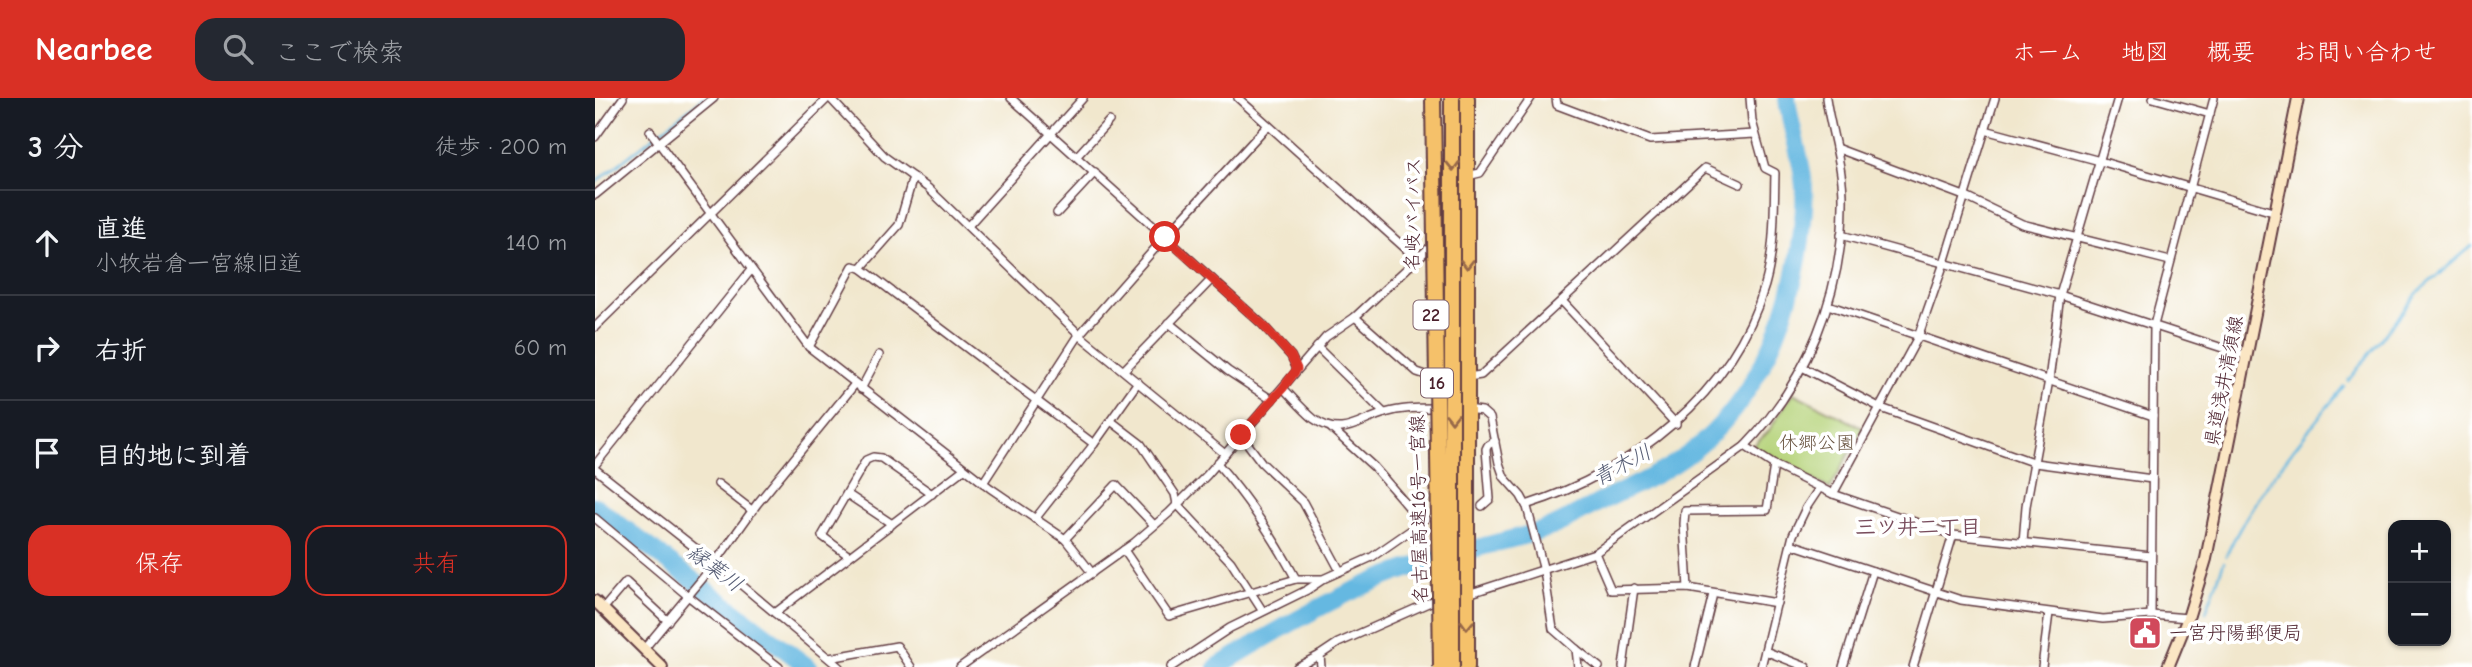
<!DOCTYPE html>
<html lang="ja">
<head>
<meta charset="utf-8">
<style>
	:root { --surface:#171b24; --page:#242831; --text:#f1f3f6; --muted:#9ea1a6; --line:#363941; --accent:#d93025 }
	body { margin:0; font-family:"Comic Neue","Klee One",sans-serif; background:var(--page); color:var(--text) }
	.controls { position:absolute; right:21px; bottom:21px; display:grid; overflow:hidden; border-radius:14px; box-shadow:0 2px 5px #0004 }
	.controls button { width:63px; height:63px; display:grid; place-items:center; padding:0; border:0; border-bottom:2px solid var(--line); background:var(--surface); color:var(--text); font:35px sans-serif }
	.stop { position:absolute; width:21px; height:21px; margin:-16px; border:5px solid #d93025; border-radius:50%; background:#fff }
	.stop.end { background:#d93025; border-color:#fff; box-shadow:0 2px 7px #0008 }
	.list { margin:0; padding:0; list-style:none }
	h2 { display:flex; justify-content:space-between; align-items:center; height:91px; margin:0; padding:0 28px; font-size:30px }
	h2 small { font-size:23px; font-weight:400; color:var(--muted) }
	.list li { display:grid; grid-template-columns:46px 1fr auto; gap:21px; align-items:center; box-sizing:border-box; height:105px; padding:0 28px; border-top:2px solid var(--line) }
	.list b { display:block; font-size:26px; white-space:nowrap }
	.list p { margin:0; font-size:23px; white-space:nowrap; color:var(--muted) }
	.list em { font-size:23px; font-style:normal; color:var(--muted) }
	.actions { display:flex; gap:14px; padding:21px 28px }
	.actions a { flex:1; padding:16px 0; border:2px solid var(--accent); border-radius:21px; text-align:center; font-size:24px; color:var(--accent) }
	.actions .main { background:var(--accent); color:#fff }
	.icon { flex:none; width:38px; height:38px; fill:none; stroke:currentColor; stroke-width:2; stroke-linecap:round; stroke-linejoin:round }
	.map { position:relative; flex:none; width:1877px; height:569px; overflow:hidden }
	header { display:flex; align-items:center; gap:42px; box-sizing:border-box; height:98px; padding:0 35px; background:var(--accent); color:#fff }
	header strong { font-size:33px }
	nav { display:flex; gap:38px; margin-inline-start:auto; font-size:24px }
	.search { width:490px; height:63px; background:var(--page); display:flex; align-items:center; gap:18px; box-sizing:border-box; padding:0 24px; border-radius:21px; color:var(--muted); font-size:26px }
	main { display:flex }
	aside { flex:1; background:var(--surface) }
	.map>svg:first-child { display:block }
	.green { fill:#b5d379; stroke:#807952; stroke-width:2 }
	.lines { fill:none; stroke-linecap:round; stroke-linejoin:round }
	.stream { stroke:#65b8e1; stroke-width:2.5 }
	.river { stroke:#65b8e1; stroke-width:18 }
	.street-casing { stroke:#633d43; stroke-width:10 }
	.secondary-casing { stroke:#633d43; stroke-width:14 }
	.highway-casing { stroke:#633d43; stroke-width:18 }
	.street { stroke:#fff; stroke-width:7 }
	.secondary { stroke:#fbe6c4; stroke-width:10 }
	.highway { stroke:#f5c16b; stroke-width:14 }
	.highway-bridge-casing { stroke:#633d43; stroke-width:18; stroke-linecap:butt }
	.highway-bridge { stroke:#f5c16b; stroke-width:14 }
	.oneway { stroke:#976848 }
	.route { stroke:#d93025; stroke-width:9 }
	.labels { text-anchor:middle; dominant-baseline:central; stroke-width:7; stroke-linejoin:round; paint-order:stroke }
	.shield { fill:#fff; stroke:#80626b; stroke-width:2 }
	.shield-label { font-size:18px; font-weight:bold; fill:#4a1f2b }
	.street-label { font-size:19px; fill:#4a1f2b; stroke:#fff }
	.park-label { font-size:19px; fill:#6a5542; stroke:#fff }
	.poi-label { font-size:19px; fill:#4a1f2b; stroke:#fff; text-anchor:start }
	.water-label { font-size:21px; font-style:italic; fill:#555c74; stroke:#fff }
	.neighbourhood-label { font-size:21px; font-weight:bold; fill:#794d5d; stroke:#fff }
</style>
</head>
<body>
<header>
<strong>Nearbee</strong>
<div class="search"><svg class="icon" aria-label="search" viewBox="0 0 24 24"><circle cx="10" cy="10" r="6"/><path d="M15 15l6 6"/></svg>ここで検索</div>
<nav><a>ホーム</a><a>地図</a><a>概要</a><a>お問い合わせ</a></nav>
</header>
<main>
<aside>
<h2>3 分<small>徒歩 · 200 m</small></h2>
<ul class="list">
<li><svg class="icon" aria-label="ahead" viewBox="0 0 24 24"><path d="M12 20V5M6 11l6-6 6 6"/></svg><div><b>直進</b><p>小牧岩倉一宮線旧道</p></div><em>140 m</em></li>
<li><svg class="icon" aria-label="right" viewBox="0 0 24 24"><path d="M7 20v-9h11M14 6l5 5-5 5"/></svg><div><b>右折</b></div><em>60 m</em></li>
<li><svg class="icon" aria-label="arrive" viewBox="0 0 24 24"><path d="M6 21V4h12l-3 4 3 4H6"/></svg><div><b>目的地に到着</b></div></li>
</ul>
<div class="actions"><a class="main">保存</a><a>共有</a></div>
</aside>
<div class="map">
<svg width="1877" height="569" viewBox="0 0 1877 569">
	<rect width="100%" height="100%" fill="#fff"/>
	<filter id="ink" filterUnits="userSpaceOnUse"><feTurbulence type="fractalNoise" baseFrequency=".0143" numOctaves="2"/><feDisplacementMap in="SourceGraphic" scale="14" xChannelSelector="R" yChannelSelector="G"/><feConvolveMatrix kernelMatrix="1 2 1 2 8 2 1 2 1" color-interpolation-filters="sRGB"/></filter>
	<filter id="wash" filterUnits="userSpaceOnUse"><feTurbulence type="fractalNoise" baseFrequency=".00686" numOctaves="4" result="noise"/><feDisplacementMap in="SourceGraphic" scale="28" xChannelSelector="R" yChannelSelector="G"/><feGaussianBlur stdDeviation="1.57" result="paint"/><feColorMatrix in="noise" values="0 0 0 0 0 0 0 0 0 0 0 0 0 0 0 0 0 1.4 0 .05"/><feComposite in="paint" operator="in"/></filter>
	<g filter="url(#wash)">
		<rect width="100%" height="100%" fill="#f1e7cd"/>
		<path class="green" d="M 1198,295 L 1268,330 L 1235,391 L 1157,349 L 1173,334 Z"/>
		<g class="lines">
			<g class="stream">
				<path d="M 0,85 L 108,0"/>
				<path d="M 1753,283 L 1824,193 L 1877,148"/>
				<path d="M 1631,458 C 1658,397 1707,341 1749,288"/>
				<path d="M 1611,514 L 1629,464"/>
			</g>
			<g class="river">
				<path d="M 0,408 L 213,569"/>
				<path d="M 622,569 C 670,540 719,510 771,487 C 807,471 848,459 886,449 C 906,443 928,439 948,432 C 969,425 989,412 1009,402 C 1042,386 1078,371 1106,346 C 1172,288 1204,196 1209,110 C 1212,69 1196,38 1192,0"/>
			</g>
		</g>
	</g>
	<g filter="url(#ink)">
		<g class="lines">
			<defs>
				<g id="street">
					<path d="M 235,0 L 290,59 L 333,90 L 488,240 L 630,356"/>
					<path d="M 416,0 L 667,226 L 696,258 L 702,271"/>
					<path d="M 643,0 L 821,160"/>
					<path d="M 961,0 L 962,7 L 1055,42 L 1160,36"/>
					<path d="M 1558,0 L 1615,16"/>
					<path d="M 1390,32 L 1505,63 L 1678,114"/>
					<path d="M 55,33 L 214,249 L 395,390 L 470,441 L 497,475"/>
					<path d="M 0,39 L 28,0"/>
					<path d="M 1241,50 L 1369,98 L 1427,126 L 1575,163"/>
					<path d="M 482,58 L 514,23"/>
					<path d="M 872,78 L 885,75 L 936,0"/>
					<path d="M 0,97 L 119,0"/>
					<path d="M 462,115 L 500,74"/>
					<path d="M 373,128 L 488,0"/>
					<path d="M 1246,137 L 1465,197 L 1652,258"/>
					<path d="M 266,170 L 304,127 L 318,79"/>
					<path d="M 967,203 L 1081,326"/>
					<path d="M 1233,207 L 1558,318"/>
					<path d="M 760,219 L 822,274 L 837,279"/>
					<path d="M 574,225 L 633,273 L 677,302"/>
					<path d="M 0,229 L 233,0"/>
					<path d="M 214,249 L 258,168 L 266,170 L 499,346"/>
					<path d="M 722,249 L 789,315"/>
					<path d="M 1207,269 L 1286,310 L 1440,365 L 1557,381"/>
					<path d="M 529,272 L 617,181"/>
					<path d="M 873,279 L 886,277 L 1110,70 L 1145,86"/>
					<path d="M 688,290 C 698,300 708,312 719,321 C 747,341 763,323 790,315 C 806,310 822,310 838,310"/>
					<path d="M 266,291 L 284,257"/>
					<path d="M 872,311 L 887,313 L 895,320 L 904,365 L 909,379 L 926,398 L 932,409 L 949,473 L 958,531 L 981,551 L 983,569"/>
					<path d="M 516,323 L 546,346 L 580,396 L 582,406 L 636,464 L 667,512"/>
					<path d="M 736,330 L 779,369 L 824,421 L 830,421"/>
					<path d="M 646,337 L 667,365 L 708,404 L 745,473"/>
					<path d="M 1150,348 L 1179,367 L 1238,396 L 1358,437 L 1556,458"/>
					<path d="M 622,365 C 654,402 678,438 701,481"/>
					<path d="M 0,367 L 156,172"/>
					<path d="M 0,371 L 137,479 L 244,569"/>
					<path d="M 388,385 L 484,237 L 570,139 L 673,27"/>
					<path d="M 123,386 L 158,413"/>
					<path d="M 252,396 L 297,426"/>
					<path d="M 1238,396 L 1323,239 L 1349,165 L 1400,0"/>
					<path d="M 931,407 C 1036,374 1138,297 1170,187 C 1180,152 1179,112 1180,75 L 1170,70 L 1157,23 L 1155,0"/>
					<path d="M 887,408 L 895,401 L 891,351 L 893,347 L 900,343"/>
					<path d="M 0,420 L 93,498 L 184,569"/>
					<path d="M 440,421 L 499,346 L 543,284"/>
					<path d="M 470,441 L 521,387 L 559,427"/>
					<path d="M 1428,444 L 1431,408 L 1454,282 L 1465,197 L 1523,0"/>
					<path d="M 1196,446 L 1366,502 L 1508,521 L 1556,517 L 1593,520"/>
					<path d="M 529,452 L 574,518 L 701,481 L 728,481 L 777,459 L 816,432"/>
					<path d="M 1000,455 L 1016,492 L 1093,490 L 1182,505"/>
					<path d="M 254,458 L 227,438 L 271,362 L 278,359 L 286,360 L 337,396"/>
					<path d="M 1093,490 L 1089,426 L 1090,413 L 1172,412 L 1179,367"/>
					<path d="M 873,496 L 1000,455 L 1150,348 C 1211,285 1248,195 1248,106 C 1249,70 1236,35 1231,0"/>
					<path d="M 8,511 L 31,484 L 73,523"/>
					<path d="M 180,515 L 369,371"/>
					<path d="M 1556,517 L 1559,227 L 1619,0"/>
					<path d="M 49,551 L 117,469 L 162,406 L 260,286"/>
					<path d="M 981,551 L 1004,569"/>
					<path d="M 1170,553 L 1211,569"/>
					<path d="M 234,560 L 302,548 L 316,569"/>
					<path d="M 365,569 L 540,444 L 574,415 L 612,377 L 731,239 L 760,219 L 836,148"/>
					<path d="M 576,569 L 635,530 L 712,492 L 727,482"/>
					<path d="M 702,569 L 725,557"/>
					<path d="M 726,569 L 725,557 L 743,545 L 840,502"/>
					<path d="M 1028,569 L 1039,490"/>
					<path d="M 1100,569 L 1118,496"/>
					<path d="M 1166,569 L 1198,437 L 1211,410 L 1225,389"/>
					<path d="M 1248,569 L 1278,473"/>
					<path d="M 1318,569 L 1358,437"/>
					<path d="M 1447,569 L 1454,515"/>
				</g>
				<g id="secondary">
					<path d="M 0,503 L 67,569"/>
					<path d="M 1573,569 L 1593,520 L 1611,461 L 1703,0"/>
				</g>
				<path id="highway" d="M 872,569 L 872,0"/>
			</defs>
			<use href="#street" class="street-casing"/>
			<use href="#secondary" class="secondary-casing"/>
			<use href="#highway" class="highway-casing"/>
			<use href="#street" class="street"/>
			<use href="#secondary" class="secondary"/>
			<use href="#highway" class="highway"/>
			<defs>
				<g id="highway-bridge">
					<path d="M 838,0 L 846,569"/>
					<path d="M 857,0 L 857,569"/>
				</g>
			</defs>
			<use href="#highway-bridge" class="highway-bridge-casing"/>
			<use href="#highway-bridge" class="highway-bridge"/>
		</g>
		<defs><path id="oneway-chevron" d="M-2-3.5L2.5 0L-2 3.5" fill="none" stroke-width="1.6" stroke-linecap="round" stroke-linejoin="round" transform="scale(1.75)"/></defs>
		<g class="oneway">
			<use href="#oneway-chevron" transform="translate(858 68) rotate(89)"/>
			<use href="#oneway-chevron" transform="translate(872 166) rotate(90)"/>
			<use href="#oneway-chevron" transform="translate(857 320) rotate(90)"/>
			<use href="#oneway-chevron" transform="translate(872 527) rotate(92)"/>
		</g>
	</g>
	<g class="lines" filter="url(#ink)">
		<path class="route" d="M 570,139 L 667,226 L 696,258 L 702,271 L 688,290 L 646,337"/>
	</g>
	<defs>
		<symbol id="civic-square" viewBox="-11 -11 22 22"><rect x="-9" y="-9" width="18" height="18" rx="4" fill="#d1495b" stroke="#fff"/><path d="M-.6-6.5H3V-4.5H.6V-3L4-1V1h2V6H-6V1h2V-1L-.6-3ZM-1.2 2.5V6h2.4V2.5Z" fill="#fff"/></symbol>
	</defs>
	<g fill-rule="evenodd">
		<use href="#civic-square" x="1531" y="516" width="38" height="38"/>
	</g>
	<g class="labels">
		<g class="shield">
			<rect x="818.5" y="202.5" width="35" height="29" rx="5"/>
			<rect x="826" y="270.5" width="32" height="29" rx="5"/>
		</g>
		<g class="shield-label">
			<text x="836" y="217">22</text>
			<text x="842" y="285">16</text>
		</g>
		<g class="street-label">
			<text transform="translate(818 116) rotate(-89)">名岐バイパス</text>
			<text transform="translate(1629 283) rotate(-79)">県道浅井清須線</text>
			<text transform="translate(824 411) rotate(-91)">名古屋高速16号一宮線</text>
		</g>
		<g class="park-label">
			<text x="1222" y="345">休郷公園</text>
		</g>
		<g class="poi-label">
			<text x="1574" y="535">一宮丹陽郵便局</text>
		</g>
		<g class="water-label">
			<text transform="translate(1027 367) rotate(-28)">青木川</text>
			<text transform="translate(120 470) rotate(37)">縁葉川</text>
		</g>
		<g class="neighbourhood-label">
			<text x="1323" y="429">三ツ井二丁目</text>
		</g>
	</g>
</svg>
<div class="controls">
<button>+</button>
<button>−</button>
</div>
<div class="stop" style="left:570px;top:139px"></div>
<div class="stop end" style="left:646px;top:337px"></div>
</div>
</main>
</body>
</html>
